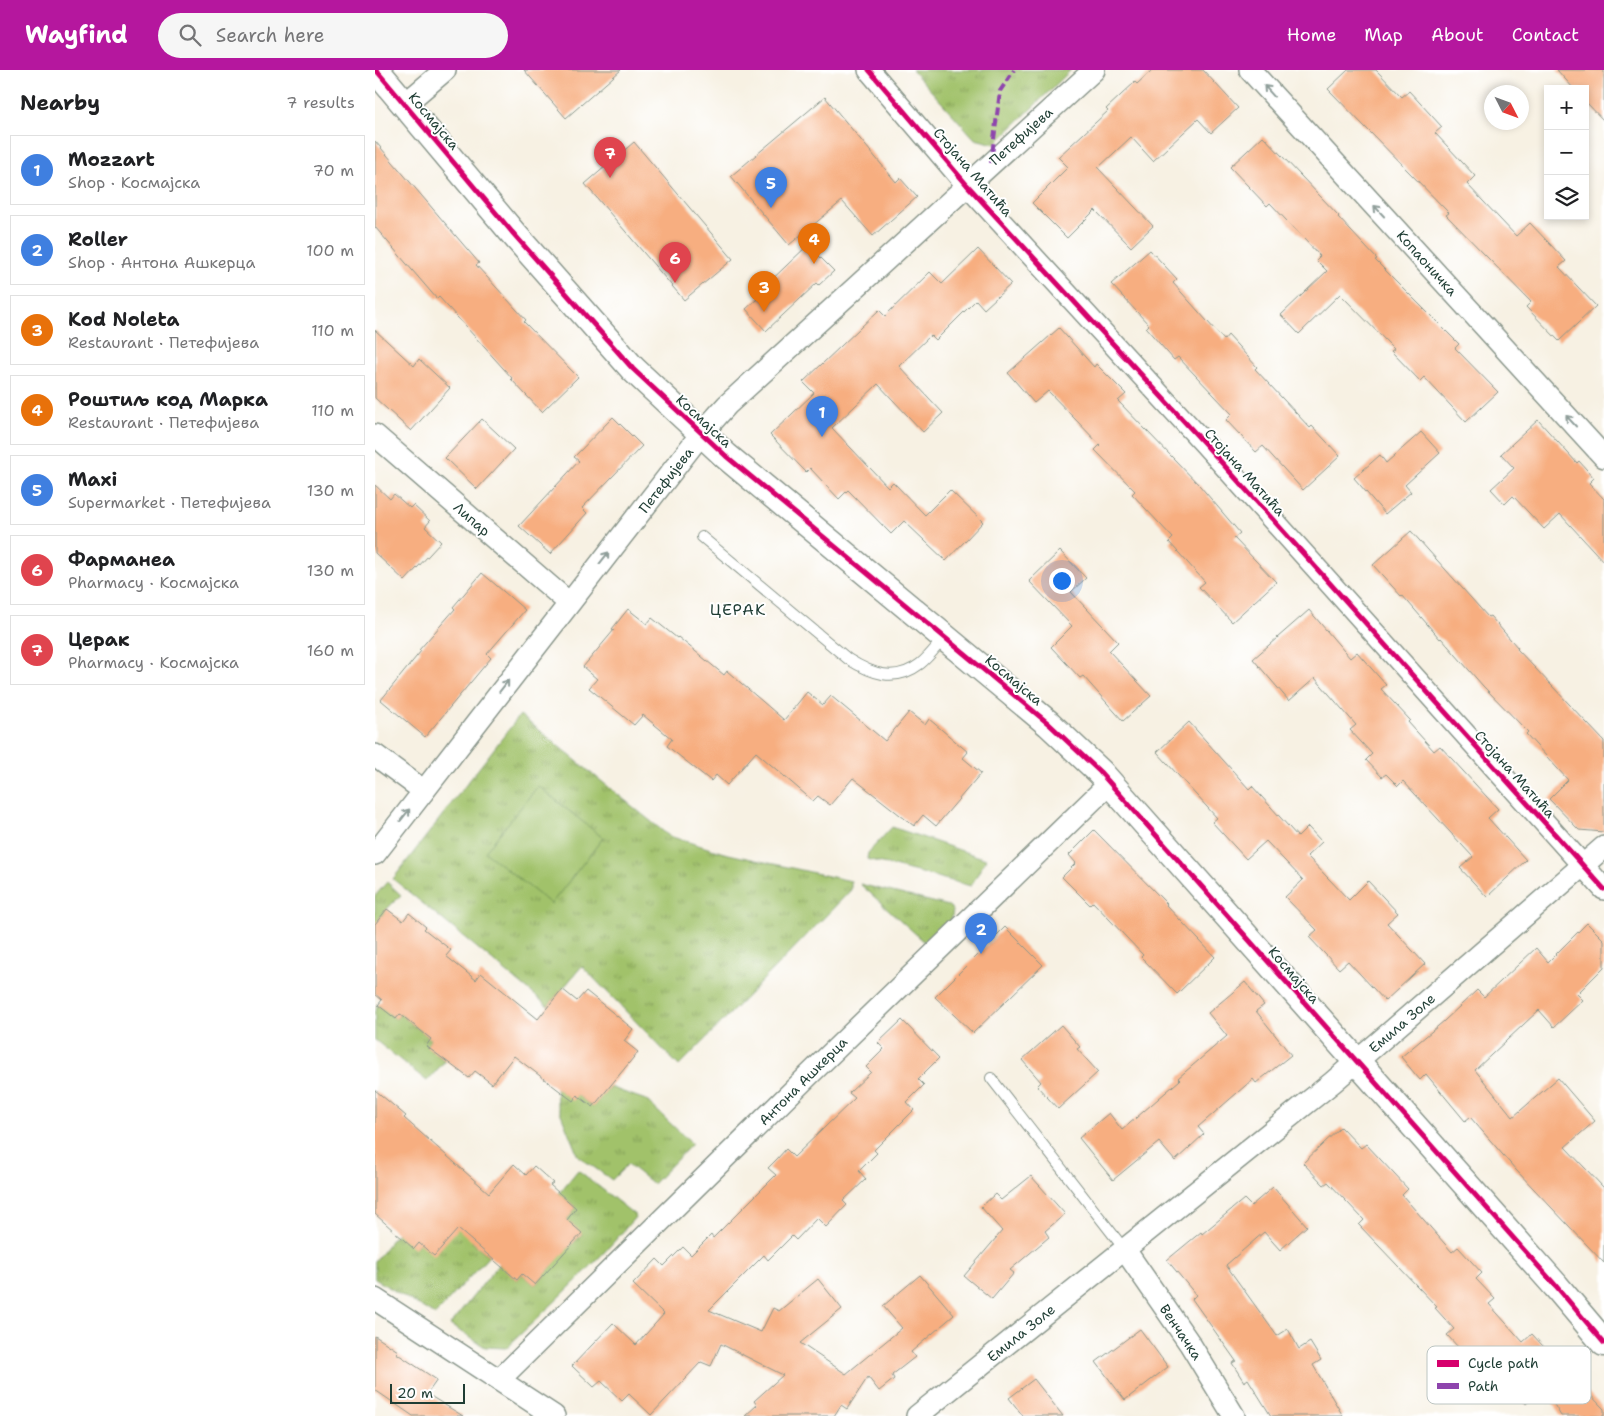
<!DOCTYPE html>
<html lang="en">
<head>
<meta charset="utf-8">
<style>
	:root { --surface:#fff; --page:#f6f6f6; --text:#202124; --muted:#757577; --line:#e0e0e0; --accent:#b5179e }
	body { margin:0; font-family:"Shantell Sans",sans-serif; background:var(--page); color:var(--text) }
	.controls { position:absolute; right:15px; top:15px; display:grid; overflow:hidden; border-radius:0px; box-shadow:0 2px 8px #0003 }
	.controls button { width:45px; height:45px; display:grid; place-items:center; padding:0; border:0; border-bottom:1px solid var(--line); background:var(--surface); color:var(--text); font:25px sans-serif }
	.compass { position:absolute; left:1109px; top:15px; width:45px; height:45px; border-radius:50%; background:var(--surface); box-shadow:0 2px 8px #0003; rotate:132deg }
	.scale { position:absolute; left:15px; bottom:12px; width:75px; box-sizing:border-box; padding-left:5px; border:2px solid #1f3d34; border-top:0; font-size:14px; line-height:18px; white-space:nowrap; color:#1f3d34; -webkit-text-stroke:4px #fff; paint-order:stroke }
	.you { position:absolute; left:686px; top:510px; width:18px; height:18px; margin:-12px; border:4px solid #fff; border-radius:50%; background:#1a73e8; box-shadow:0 0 0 8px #1a73e833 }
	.badge { display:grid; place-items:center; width:32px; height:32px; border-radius:50%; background:var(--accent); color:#fff; font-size:16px; font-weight:700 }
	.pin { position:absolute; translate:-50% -41px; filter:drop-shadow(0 1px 2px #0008) }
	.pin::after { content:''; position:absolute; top:26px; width:18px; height:15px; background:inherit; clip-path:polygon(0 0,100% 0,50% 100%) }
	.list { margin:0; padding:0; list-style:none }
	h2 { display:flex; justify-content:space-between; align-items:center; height:65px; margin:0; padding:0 20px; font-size:21px }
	h2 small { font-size:16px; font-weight:400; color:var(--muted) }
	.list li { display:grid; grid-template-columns:32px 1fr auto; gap:15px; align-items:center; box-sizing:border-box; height:70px; margin:0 10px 10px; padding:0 10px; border:1px solid var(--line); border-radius:0px }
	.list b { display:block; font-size:19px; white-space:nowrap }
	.list p { margin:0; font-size:16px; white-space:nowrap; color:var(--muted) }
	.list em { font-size:16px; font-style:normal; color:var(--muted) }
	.icon { flex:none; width:28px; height:28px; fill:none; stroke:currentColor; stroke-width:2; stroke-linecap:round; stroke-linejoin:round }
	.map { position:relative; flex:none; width:1229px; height:1346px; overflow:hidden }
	header { display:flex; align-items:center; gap:30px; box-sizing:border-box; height:70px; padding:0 25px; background:var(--accent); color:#fff }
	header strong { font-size:24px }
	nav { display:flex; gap:28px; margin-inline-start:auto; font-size:18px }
	.search { width:350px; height:45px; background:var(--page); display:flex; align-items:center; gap:12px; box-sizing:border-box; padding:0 18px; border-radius:28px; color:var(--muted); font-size:19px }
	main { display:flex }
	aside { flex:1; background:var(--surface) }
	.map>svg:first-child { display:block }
	.grass { fill:url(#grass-tufts); stroke:#60804f }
	.pitch { fill:#a1c26a; stroke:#60804f }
	.building { fill:#f7ae80 }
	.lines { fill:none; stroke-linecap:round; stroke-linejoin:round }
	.service-casing { stroke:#8b978c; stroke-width:12 }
	.minor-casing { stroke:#8b978c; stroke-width:24 }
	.tertiary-casing { stroke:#8b978c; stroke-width:29 }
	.service { stroke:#fff; stroke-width:10 }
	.minor { stroke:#fff; stroke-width:21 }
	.tertiary { stroke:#fff; stroke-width:26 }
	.quiet { stroke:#8e44ad; stroke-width:4; stroke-dasharray:8 4; stroke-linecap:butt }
	.cycleway-casing { stroke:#fff; stroke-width:8 }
	.cycleway { stroke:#d6006c; stroke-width:5 }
	.oneway { stroke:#8f9e9a }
	.labels { text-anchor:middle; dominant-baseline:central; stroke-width:4; stroke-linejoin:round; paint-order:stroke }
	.street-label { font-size:14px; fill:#1f3d34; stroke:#fff }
	.quarter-label { font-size:16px; letter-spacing:1px; fill:#1f3d34; stroke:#fff }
	.key { fill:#fff; stroke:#bcc5c2; stroke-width:1 }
	.key-label { font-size:14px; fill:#1f3d34 }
</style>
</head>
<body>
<header>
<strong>Wayfind</strong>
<div class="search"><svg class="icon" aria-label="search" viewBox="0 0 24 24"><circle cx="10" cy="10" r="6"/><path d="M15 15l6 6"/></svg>Search here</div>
<nav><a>Home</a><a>Map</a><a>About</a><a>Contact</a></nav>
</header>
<main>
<aside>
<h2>Nearby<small>7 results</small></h2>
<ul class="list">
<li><span class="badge" style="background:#3f7fe0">1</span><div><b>Mozzart</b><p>Shop · Космајска</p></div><em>70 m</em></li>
<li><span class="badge" style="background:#3f7fe0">2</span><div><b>Roller</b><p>Shop · Антона Ашкерца</p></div><em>100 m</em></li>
<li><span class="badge" style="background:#e8710a">3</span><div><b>Kod Noleta</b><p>Restaurant · Петефијева</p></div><em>110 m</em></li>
<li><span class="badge" style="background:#e8710a">4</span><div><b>Роштиљ код Марка</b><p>Restaurant · Петефијева</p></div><em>110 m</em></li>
<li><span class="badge" style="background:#3f7fe0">5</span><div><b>Maxi</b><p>Supermarket · Петефијева</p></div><em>130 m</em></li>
<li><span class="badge" style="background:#e0444e">6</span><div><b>Фарманеа</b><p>Pharmacy · Космајска</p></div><em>130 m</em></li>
<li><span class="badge" style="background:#e0444e">7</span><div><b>Церак</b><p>Pharmacy · Космајска</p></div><em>160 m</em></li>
</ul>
</aside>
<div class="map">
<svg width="1229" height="1346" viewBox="0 0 1229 1346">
	<defs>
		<pattern id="grass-tufts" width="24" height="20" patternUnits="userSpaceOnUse" patternTransform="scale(1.25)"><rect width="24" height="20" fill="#a1c26a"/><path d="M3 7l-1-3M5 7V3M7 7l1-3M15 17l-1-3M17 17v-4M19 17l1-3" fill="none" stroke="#839f58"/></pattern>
	</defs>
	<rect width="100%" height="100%" fill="#fff"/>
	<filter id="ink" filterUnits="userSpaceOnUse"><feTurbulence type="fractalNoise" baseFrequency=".02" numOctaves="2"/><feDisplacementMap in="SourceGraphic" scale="10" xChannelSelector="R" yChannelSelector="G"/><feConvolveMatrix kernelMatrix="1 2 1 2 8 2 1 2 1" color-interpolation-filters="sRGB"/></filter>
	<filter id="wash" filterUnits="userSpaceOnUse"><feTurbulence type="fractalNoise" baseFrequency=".0096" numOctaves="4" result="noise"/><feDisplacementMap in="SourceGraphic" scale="20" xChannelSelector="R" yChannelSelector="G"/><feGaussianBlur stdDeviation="1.12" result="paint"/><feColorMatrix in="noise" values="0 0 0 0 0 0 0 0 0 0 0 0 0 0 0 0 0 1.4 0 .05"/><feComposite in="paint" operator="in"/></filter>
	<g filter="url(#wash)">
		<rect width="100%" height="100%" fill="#f7f1e3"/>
		<g class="grass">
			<path d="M 537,0 L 696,0 L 620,74 L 600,69 Z"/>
			<path d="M 145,645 L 294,766 L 349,783 L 476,811 L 476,820 L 304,996 L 207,896 L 173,936 L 18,809 Z"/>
			<path d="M 517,757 L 611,789 L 596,816 L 492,789 L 493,783 Z"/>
			<path d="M 12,812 L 26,825 L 12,839 L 0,854 L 0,826 Z"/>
			<path d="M 485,814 L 574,836 L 578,840 C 577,856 564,865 553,875 Z"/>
			<path d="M 3,935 L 21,949 L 25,944 L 56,969 L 51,976 L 70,991 L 52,1011 L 0,970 L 0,941 Z"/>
			<path d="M 234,1017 L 271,1030 L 317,1074 L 278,1114 L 253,1094 L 237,1110 L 203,1086 L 182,1034 L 181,1018 L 198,1030 L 202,1025 L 218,1037 Z"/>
			<path d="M 203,1100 L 261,1146 C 222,1194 176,1235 131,1278 L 110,1277 L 75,1255 L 124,1194 L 142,1210 L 147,1204 L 160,1215 L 177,1196 L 181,1167 L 194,1178 L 207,1164 L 192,1150 L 201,1138 L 184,1123 Z"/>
			<path d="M 53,1148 L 106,1162 L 97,1172 L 114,1186 L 60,1245 L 0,1209 L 0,1191 L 22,1163 L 40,1178 L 44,1173 Z"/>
		</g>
		<path class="pitch" d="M 163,716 L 228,768 L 176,834 L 110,782 Z"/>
		<g id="blocks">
			<g class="building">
				<path d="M 149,0 L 246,0 L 191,48 Z"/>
				<path d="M 777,0 L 828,0 L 863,38 L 836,63 L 823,49 L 778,91 L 756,67 L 723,98 L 778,156 L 756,177 L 720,140 L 692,168 L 657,133 L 693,97 L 683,87 L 733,41 L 731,39 L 760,12 L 762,14 Z"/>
				<path d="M 973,0 L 1001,0 L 1027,27 L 1034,21 L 1067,57 L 1060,63 L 1100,106 L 1092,114 L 1141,166 L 1155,153 L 1191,191 L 1184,197 L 1221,236 L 1184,271 L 1151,237 L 1156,232 L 1071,145 L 1074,143 L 953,19 Z"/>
				<path d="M 1182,0 L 1229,0 L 1229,51 L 1210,31 L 1210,19 L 1199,19 Z"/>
				<path d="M 450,27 L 521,112 L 525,108 L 542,127 L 498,166 L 467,131 L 414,175 L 356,106 Z"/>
				<path d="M 888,66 L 964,146 L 963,147 L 1002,189 L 1000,190 L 1084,274 L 1080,278 L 1123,322 L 1091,352 L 1049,307 L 1045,311 L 1016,281 L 1019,279 L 965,224 L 924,264 L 906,245 L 952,201 L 941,190 L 945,186 L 895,133 L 892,136 L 855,97 Z"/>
				<path d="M 0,71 L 104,193 L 101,195 L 151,250 L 149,252 L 203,307 L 167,342 L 136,309 L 137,308 L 64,227 L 62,229 L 0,157 Z"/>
				<path d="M 259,72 L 358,189 L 309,230 L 210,114 Z"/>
				<path d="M 433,175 L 459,201 L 444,215 L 442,213 L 391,261 L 371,239 L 392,220 L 389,217 Z"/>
				<path d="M 603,179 L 636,214 L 609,239 L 601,230 L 561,270 L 556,265 L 524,296 L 568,343 L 548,362 L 503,314 L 457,358 L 513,417 L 518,412 L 550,445 L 575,420 L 608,452 L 571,491 L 529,451 L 516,464 L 473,420 L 464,429 L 435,398 L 431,402 L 395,365 L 439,323 L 428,312 L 504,240 L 510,246 L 555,202 L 567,214 Z"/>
				<path d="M 775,180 L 802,209 L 798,213 L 849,270 L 853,265 L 882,297 L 880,299 L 935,358 L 937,356 L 965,386 L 928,420 L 888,376 L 881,382 L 851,350 L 857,344 L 803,287 L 799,290 L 771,258 L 774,255 L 736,214 Z"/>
				<path d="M 684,258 L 719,297 L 721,294 L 751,324 L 743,331 L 825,416 L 865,463 L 859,468 L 901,512 L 857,552 L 824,517 L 830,512 L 794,472 L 798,468 L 757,424 L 760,421 L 720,380 L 725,375 L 673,321 L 659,333 L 633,303 Z"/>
				<path d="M 0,260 L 39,296 L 44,289 L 75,318 L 36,361 L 0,328 Z"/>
				<path d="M 238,347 L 267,376 L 207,438 L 212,443 L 175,484 L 144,456 L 204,391 L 199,387 Z"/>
				<path d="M 107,349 L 139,379 L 102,419 L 70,388 Z"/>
				<path d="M 1163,350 L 1202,393 L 1204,391 L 1219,408 L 1214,413 L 1229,429 L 1229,492 L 1185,444 L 1169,459 L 1138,426 L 1130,434 L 1116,419 L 1139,398 L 1126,384 Z"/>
				<path d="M 1046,362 L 1065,383 L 1030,415 L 1036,422 L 1010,444 L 979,408 L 1005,385 L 1011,393 Z"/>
				<path d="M 0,415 L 15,429 L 19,424 L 35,438 L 38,435 L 55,451 L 50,457 L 66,472 L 30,511 L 0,483 Z"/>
				<path d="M 1036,461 L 1113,547 L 1115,546 L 1143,578 L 1142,579 L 1229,671 L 1229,762 L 1204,760 L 1174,729 L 1193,710 L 1151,664 L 1153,662 L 1108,616 L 1066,568 L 1065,569 L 1027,525 L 1026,526 L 998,495 Z"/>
				<path d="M 685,481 L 711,508 L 696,522 L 743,572 L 734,581 L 776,626 L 748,651 L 708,606 L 705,608 L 676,577 L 697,556 L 654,511 Z"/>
				<path d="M 107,503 L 150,540 L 112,584 L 116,588 L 50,667 L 6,630 L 46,581 L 44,580 L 80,539 L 78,537 Z"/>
				<path d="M 253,539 L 272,554 L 277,548 L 302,568 L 303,567 L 349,605 L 352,601 L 409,650 L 432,622 L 448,635 L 456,626 L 510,671 L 534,642 L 550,655 L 554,649 L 593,682 L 588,688 L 606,703 L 561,756 L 548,745 L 539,756 L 478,708 L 455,735 L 443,726 L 438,731 L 381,682 L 352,715 L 341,705 L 336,711 L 292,676 L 297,669 L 268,645 L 259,655 L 214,618 L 222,609 L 208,597 L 239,560 L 237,559 Z"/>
				<path d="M 934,540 L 975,588 L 982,582 L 1011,615 L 1006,619 L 1035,650 L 1033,652 L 1059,681 L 1065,676 L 1123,739 L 1113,748 L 1151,790 L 1112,827 L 1085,798 L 1098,787 L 1028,711 L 1023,716 L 1011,704 L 1007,707 L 991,690 L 997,684 L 975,660 L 981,655 L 940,608 L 914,631 L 878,589 Z"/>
				<path d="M 814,652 L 874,719 L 877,716 L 923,767 L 933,757 L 947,772 L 932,786 L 974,830 L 993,811 L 1023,843 L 1012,853 L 1050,894 L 1010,931 L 973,891 L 964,899 L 934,867 L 942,860 L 910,827 L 928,810 L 891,771 L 871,789 L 837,752 L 842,748 L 782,682 Z"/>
				<path d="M 719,760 L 792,834 L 791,835 L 840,887 L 802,924 L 766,887 L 768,885 L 718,832 L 715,835 L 687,807 L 701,793 L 694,785 Z"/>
				<path d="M 12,839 L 28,851 L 34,843 L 51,857 L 49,859 L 76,880 L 71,886 L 101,910 L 106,903 L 163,949 L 187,919 L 202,931 L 211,921 L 258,959 L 249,971 L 263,982 L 218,1037 L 202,1025 L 198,1031 L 139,986 L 117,1014 L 100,1001 L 94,1008 L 51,976 L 56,969 L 25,944 L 21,949 L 3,935 L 7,930 L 0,924 L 0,854 Z"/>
				<path d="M 1212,853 L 1229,870 L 1229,897 L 1202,924 L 1208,930 L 1179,957 L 1164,940 L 1100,1000 L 1138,1047 L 1183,1008 L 1220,1051 L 1190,1077 L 1229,1118 L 1229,1193 L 1141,1100 L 1095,1047 L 1090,1051 L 1051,1004 L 1045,1010 L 1026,987 L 1069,951 L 1102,920 L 1109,927 L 1161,878 L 1173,892 Z"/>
				<path d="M 630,857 L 668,895 L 598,963 L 560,927 Z"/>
				<path d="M 870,912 L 889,935 L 881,941 L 916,985 L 881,1013 L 878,1009 L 823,1057 L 829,1064 L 800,1091 L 784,1072 L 738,1110 L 704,1068 L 734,1043 L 747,1060 L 805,1010 L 803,1008 L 852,966 L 833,943 Z"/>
				<path d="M 527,950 L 564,988 L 543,1009 L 549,1015 L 532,1032 L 539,1040 L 499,1080 L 502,1083 L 484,1101 L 491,1109 L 468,1131 L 472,1135 L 451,1157 L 442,1148 L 421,1170 L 417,1166 L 393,1190 L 389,1185 L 334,1240 L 386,1262 L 398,1238 L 404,1241 L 443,1209 L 467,1239 L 425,1273 L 471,1304 L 527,1258 L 508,1236 L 545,1205 L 579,1245 L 536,1282 L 540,1287 L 517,1305 L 519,1309 L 504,1321 L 493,1307 L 472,1339 L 466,1335 L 459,1346 L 370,1346 L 382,1335 L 379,1331 L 408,1305 L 346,1274 L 336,1296 L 326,1292 L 276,1345 L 254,1324 L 247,1331 L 226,1311 L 219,1317 L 197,1296 L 238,1253 L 261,1275 L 289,1244 L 258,1214 L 282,1189 L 289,1196 L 308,1177 L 316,1185 L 336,1165 L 338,1168 L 401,1105 L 393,1098 L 402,1089 L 411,1079 L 419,1087 L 480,1028 L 474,1023 L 496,1002 L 491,997 L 509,979 L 503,973 Z"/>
				<path d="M 686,955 L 705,977 L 702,979 L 723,1002 L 683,1039 L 662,1016 L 666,1012 L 647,990 Z"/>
				<path d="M 0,1020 L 31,1046 L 29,1048 L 114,1123 L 139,1094 L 151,1105 L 159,1096 L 178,1113 L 175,1115 L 201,1138 L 192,1150 L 207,1163 L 160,1215 L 147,1204 L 142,1210 L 83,1159 L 59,1186 L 44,1173 L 39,1179 L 0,1144 Z"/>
				<path d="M 966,1057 L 986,1078 L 991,1074 L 1033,1119 L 1027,1125 L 1077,1182 L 1083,1177 L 1107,1203 L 1101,1209 L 1120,1229 L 1114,1234 L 1148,1272 L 1157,1264 L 1200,1311 L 1201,1310 L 1229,1339 L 1229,1346 L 1186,1346 L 1169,1318 L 1151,1334 L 1104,1282 L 1095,1290 L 1072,1265 L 1079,1259 L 1060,1238 L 1062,1237 L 984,1155 L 989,1150 L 953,1112 L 949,1115 L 928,1093 Z"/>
				<path d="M 656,1106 L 690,1144 L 670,1161 L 674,1167 L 635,1200 L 639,1203 L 617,1229 L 589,1206 L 627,1161 L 606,1137 L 620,1124 L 626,1130 Z"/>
				<path d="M 898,1117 L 932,1156 L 905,1180 L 889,1162 L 851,1195 L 902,1266 L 913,1259 L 924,1279 L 935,1272 L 946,1290 L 938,1295 L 968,1346 L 896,1346 L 873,1309 L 869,1312 L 857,1293 L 861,1291 L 817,1229 L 821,1225 L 792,1190 L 826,1162 L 827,1164 L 869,1129 L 876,1136 Z"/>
				<path d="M 765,1259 L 793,1297 L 750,1330 L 721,1292 Z"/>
				<path d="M 0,1266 L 23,1281 L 21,1283 L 62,1310 L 52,1324 L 88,1346 L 38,1346 L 0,1320 Z"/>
				<path d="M 659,1309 L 688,1346 L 648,1346 L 634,1328 Z"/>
			</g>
		</g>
	</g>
	<g filter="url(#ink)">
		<use href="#blocks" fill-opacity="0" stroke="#8b978c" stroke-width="1"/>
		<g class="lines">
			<defs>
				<g id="service">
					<path d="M 327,467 L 473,589 C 497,604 520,613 545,594 C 554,587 561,577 569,568"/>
					<path d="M 616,1008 L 750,1180"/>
				</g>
				<g id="minor">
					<path d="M 494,0 L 592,115 L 830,374 L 1229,819"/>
					<path d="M 875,0 L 1229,387"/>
					<path d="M 30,34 L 70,0"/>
					<path d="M 0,365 L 194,533"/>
					<path d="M 0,685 L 49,721"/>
					<path d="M 0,784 L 326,364 L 352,335 L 719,0"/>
					<path d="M 750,1180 L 815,1274 L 859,1346"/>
					<path d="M 0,1229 L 179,1346"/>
					<path d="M 124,1310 L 434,1005 L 735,713"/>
					<path d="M 542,1346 L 958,1012 L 1229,777"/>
				</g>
				<path id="tertiary" d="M 1,0 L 137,162 L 258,299 L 351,386 L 674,654 L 725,702 L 1181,1216 L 1229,1273"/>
			</defs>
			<use href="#service" class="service-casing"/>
			<use href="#minor" class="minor-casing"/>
			<use href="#tertiary" class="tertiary-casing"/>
			<use href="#service" class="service"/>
			<use href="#minor" class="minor"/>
			<use href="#tertiary" class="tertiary"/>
			<path class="quiet" d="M 616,93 L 625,21 L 639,0"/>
			<defs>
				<g id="cycleway">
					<path d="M 1,0 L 137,162 L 258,299 L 351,386 L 674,654 L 725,702 L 1181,1216 L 1229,1273"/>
					<path d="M 494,0 L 592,115 L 830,374 L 1229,819"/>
				</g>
			</defs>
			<use href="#cycleway" class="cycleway-casing"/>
			<use href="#cycleway" class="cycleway"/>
		</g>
		<defs><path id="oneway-shaft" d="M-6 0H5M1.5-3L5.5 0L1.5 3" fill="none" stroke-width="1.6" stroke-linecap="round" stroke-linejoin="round" transform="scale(1.25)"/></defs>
		<g class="oneway">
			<use href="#oneway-shaft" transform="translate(894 21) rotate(-132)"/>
			<use href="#oneway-shaft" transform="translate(1004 141) rotate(-133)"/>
			<use href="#oneway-shaft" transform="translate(1196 351) rotate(-133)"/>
			<use href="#oneway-shaft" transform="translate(229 488) rotate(-52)"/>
			<use href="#oneway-shaft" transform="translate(129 616) rotate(-52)"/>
			<use href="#oneway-shaft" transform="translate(30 745) rotate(-52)"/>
		</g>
	</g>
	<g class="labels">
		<g class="street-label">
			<text transform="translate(59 51) rotate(50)">Космајска</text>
			<text transform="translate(646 66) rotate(-42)">Петефијева</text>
			<text transform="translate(598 102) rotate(49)">Стојана Матића</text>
			<text transform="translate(1052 193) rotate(48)">Копаоничка</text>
			<text transform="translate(329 351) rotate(43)">Космајска</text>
			<text transform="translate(870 402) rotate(48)">Стојана Матића</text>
			<text transform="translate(291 410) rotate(-52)">Петефијева</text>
			<text transform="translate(97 449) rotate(41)">Липар</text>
			<text transform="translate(639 610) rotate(40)">Космајска</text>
			<text transform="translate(1140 704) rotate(48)">Стојана Матића</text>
			<text transform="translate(919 905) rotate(49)">Космајска</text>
			<text transform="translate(1027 953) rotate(-41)">Емила Золе</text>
			<text transform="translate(428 1011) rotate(-45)">Антона Ашкерца</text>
			<text transform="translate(806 1262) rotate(56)">Венчачка</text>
			<text transform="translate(646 1263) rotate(-39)">Емила Золе</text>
		</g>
		<g class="quarter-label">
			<text x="363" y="539">ЦЕРАК</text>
		</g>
	</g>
	<rect x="1052" y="1276" width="164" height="58" rx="8" class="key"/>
	<rect x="1062" y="1290" width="22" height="7" fill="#d6006c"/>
	<rect x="1062" y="1313" width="22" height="6" fill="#8e44ad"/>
	<g class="key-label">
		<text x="1093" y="1298">Cycle path</text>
		<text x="1093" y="1321">Path</text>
	</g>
</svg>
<div class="controls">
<button>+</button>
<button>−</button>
<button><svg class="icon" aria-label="layers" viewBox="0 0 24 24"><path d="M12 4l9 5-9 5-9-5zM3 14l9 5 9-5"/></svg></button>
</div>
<svg class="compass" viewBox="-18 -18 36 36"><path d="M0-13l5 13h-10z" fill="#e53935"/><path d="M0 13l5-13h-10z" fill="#757577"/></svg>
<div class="scale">20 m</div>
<div class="you"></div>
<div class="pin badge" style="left:447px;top:367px;background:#3f7fe0">1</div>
<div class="pin badge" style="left:606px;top:884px;background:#3f7fe0">2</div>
<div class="pin badge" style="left:389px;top:242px;background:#e8710a">3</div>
<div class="pin badge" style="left:439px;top:194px;background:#e8710a">4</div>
<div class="pin badge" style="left:396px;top:138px;background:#3f7fe0">5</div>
<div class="pin badge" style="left:300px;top:213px;background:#e0444e">6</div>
<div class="pin badge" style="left:235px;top:108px;background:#e0444e">7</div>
</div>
</main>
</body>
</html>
